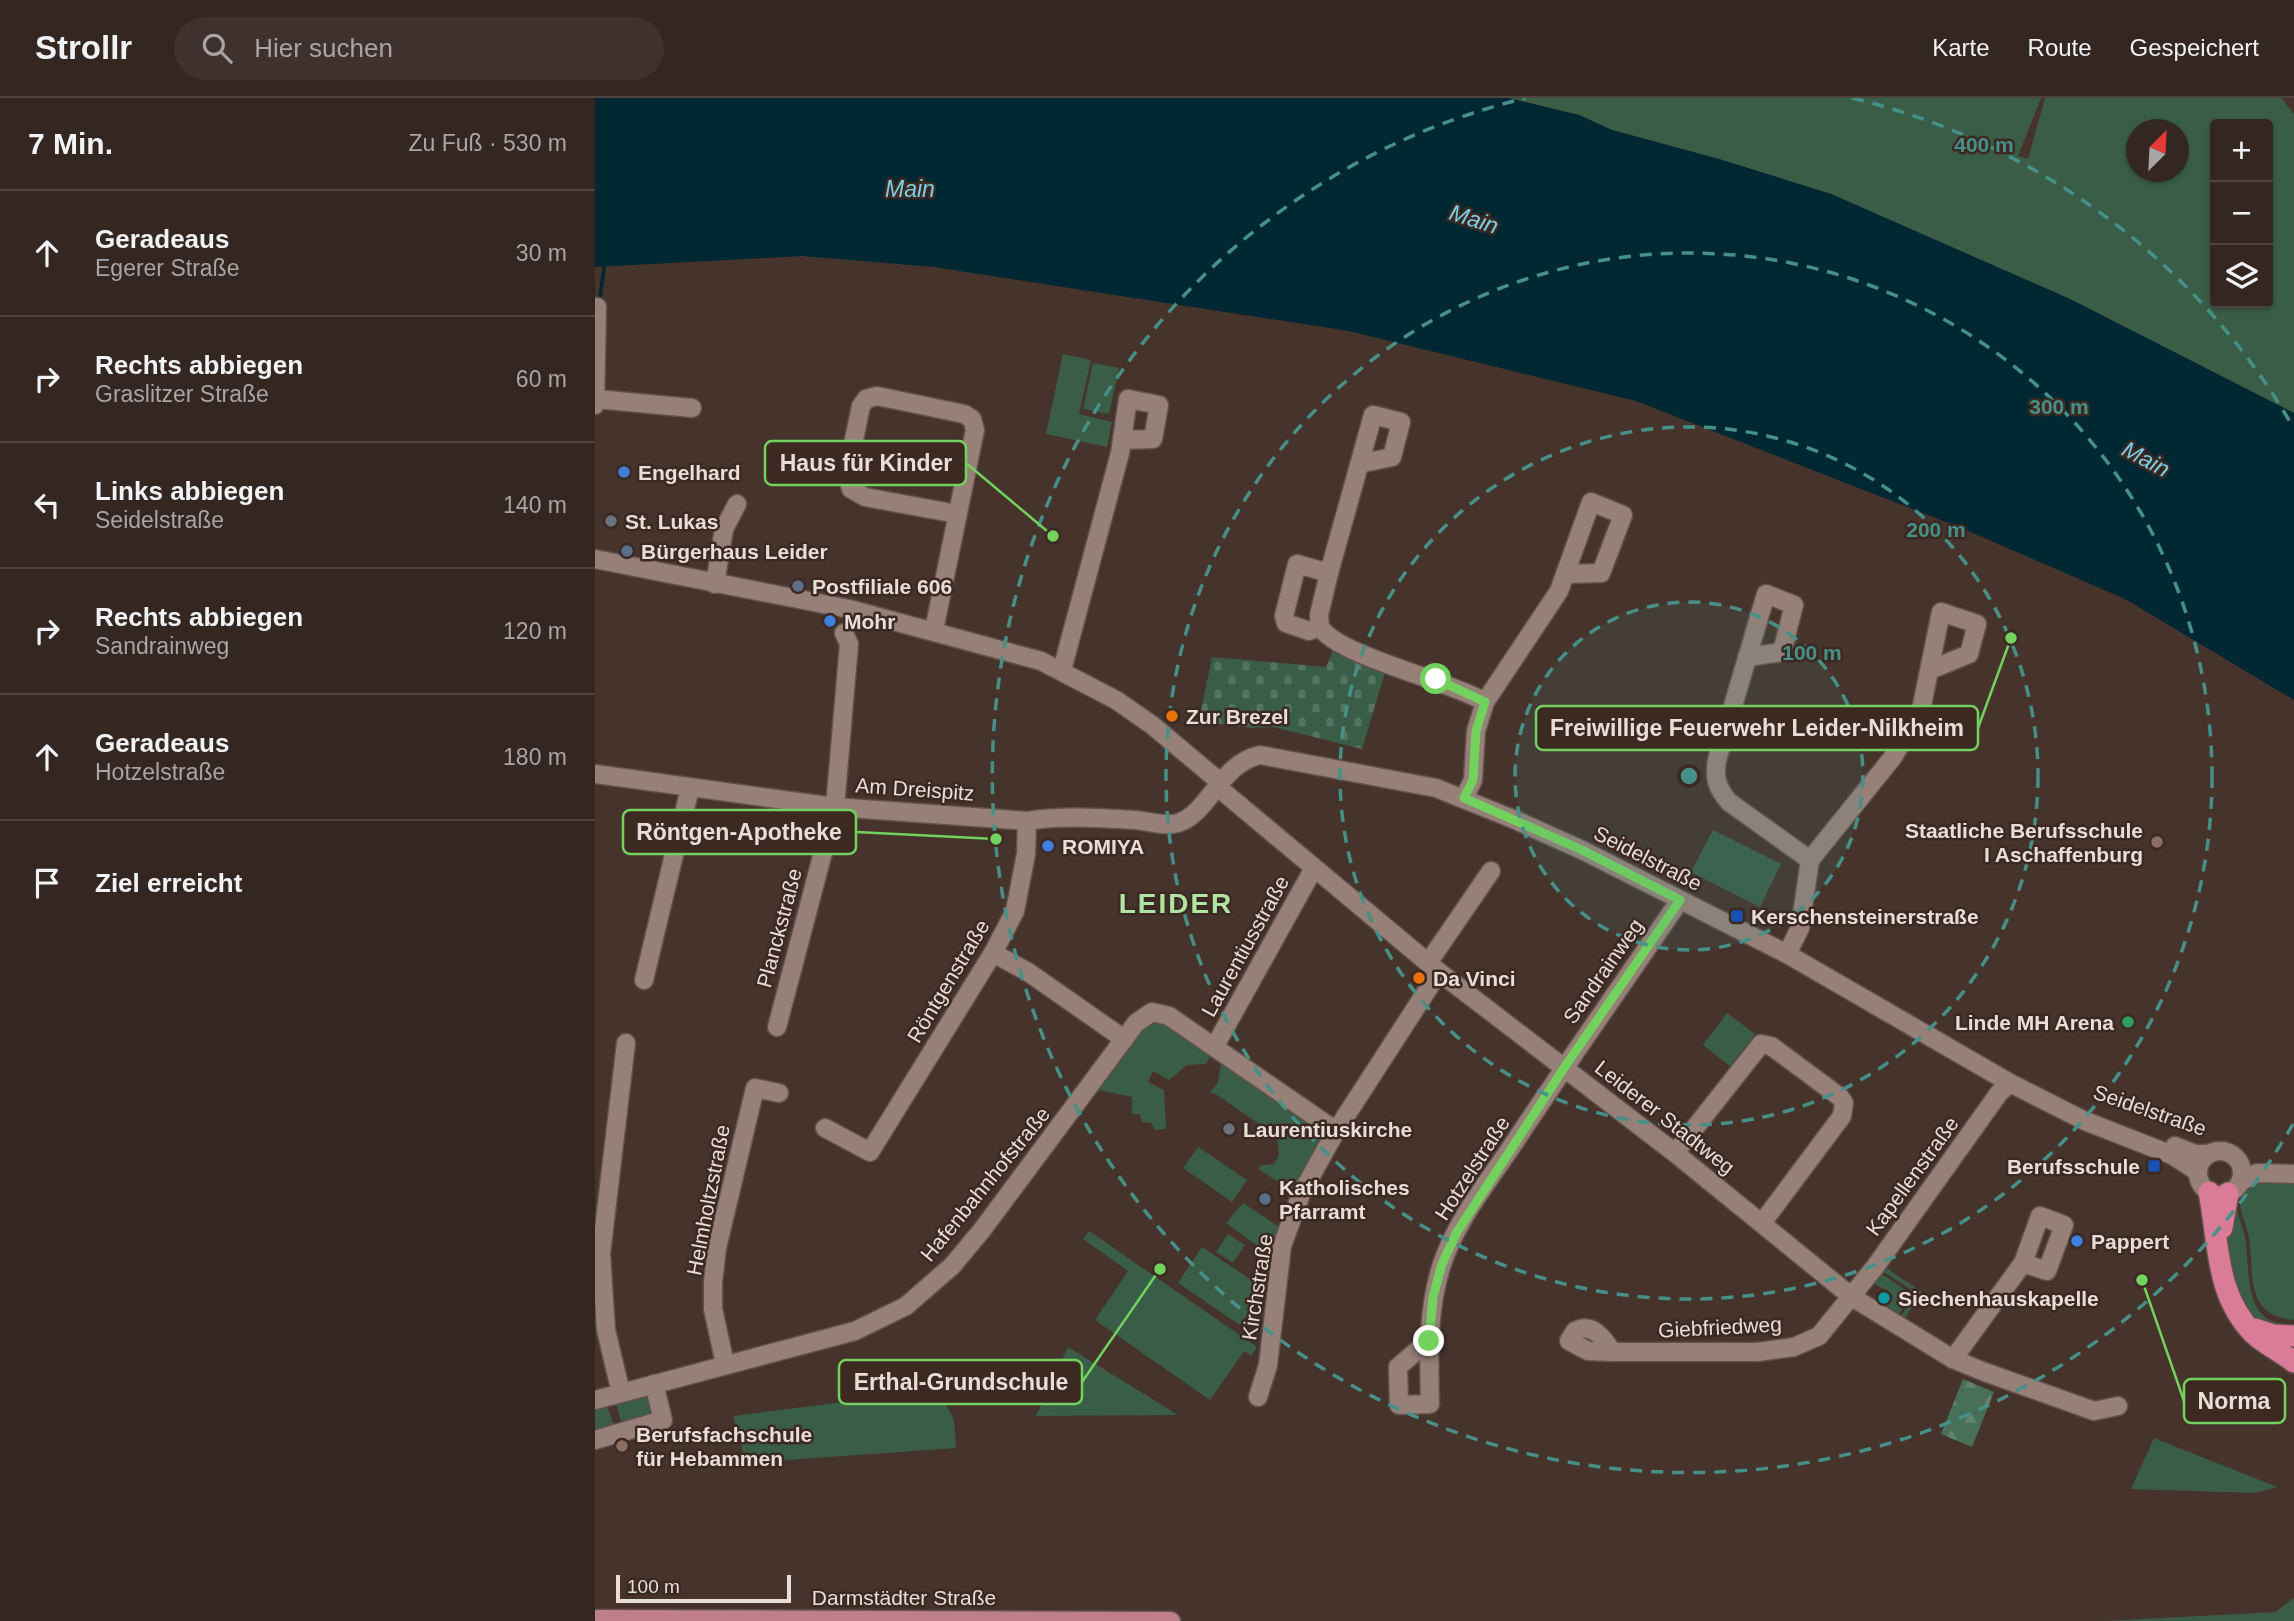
<!DOCTYPE html>
<html lang="de">
<head>
<meta charset="utf-8">
<style>
	:root { --surface:#342621; --page:#3f322e; --text:#f1f3f6; --muted:#a9a5a5; --line:#4e433f }
	body { margin:0; font-family:Arial,sans-serif; background:var(--page); color:var(--text) }
	.controls { position:absolute; right:21px; top:21px; display:grid; overflow:hidden; border-radius:7px; box-shadow:0 2px 5px #0004 }
	.controls button { width:63px; height:63px; display:grid; place-items:center; padding:0; border:0; border-bottom:2px solid var(--line); background:var(--surface); color:var(--text); font:35px sans-serif }
	.compass { position:absolute; left:1531px; top:21px; width:63px; height:63px; border-radius:50%; background:var(--surface); box-shadow:0 2px 5px #0004; rotate:24deg }
	.scale { position:absolute; left:21px; bottom:18px; width:175px; box-sizing:border-box; padding-left:7px; border:4px solid #e9ddd8; border-top:0; font-size:19px; line-height:24px; white-space:nowrap; color:#e9ddd8; -webkit-text-stroke:5px #3b2922; paint-order:stroke }
	.stop { position:absolute; width:21px; height:21px; margin:-16px; border:5px solid #72d25d; border-radius:50%; background:#fff }
	.stop.end { background:#72d25d; border-color:#fff; box-shadow:0 2px 7px #0008 }
	.list { margin:0; padding:0; list-style:none }
	h2 { display:flex; justify-content:space-between; align-items:center; height:91px; margin:0; padding:0 28px; font-size:30px }
	h2 small { font-size:23px; font-weight:400; color:var(--muted) }
	.list li { display:grid; grid-template-columns:46px 1fr auto; gap:21px; align-items:center; box-sizing:border-box; height:126px; padding:0 28px; border-top:2px solid var(--line) }
	.list b { display:block; font-size:26px; white-space:nowrap }
	.list p { margin:0; font-size:23px; white-space:nowrap; color:var(--muted) }
	.list em { font-size:23px; font-style:normal; color:var(--muted) }
	.icon { flex:none; width:38px; height:38px; fill:none; stroke:currentColor; stroke-width:2; stroke-linecap:round; stroke-linejoin:round }
	.map { position:relative; flex:none; width:1699px; height:1523px; overflow:hidden }
	header { display:flex; align-items:center; gap:42px; box-sizing:border-box; height:98px; padding:0 35px; background:var(--surface); border-bottom:2px solid var(--line) }
	header strong { font-size:33px }
	nav { display:flex; gap:38px; margin-inline-start:auto; font-size:24px }
	.search { width:490px; height:63px; background:var(--page); display:flex; align-items:center; gap:18px; box-sizing:border-box; padding:0 24px; border-radius:38px; color:var(--muted); font-size:26px }
	main { display:flex }
	aside { flex:1; background:var(--surface) }
	.map>svg:first-child { display:block }
	.green { fill:#3a5d48; fill-rule:evenodd }
	.forest { fill:url(#forest-firs) }
	.cemetery { fill:url(#cemetery-stones) }
	.water { fill:#002832 }
	.lines { fill:none; stroke-linecap:round; stroke-linejoin:round }
	.stream { stroke:#002832; stroke-width:3.5 }
	.minor-casing { stroke:#60514b; stroke-width:21 }
	.major-casing { stroke:#60514b; stroke-width:21 }
	.highway-casing { stroke:#60514b; stroke-width:24 }
	.minor { stroke:#968078; stroke-width:18 }
	.major { stroke:#bf7e8b; stroke-width:18 }
	.highway { stroke:#da7c98; stroke-width:21 }
	.route { stroke:#72d25d; stroke-width:9 }
	.ring { fill:none; stroke:#469088; stroke-width:3.5; stroke-dasharray:12 9 }
	.shop-dot { fill:#3f7fe0; stroke:#3b2922; stroke-width:2.5 }
	.worship-dot { fill:#6b7280; stroke:#3b2922; stroke-width:2.5 }
	.service-dot { fill:#5c6f8a; stroke:#3b2922; stroke-width:2.5 }
	.food-dot { fill:#e8710a; stroke:#3b2922; stroke-width:2.5 }
	.education-dot { fill:#8d6e63; stroke:#3b2922; stroke-width:2.5 }
	.transit-dot { fill:#1a4fb4; stroke:#3b2922; stroke-width:2.5 }
	.leisure-dot { fill:#2e9e5b; stroke:#3b2922; stroke-width:2.5 }
	.culture-dot { fill:#0f9aa8; stroke:#3b2922; stroke-width:2.5 }
	.labels { text-anchor:middle; dominant-baseline:central; stroke-width:5; stroke-linejoin:round; paint-order:stroke }
	.poi-label { font-size:21px; font-weight:bold; fill:#e9ddd8; stroke:#3b2922; text-anchor:start }
	.street-label { font-size:21px; fill:#e9ddd8; stroke:#3b2922 }
	.water-label { font-size:23px; font-style:italic; fill:#7bcfe7; stroke:#3b2922 }
	.district-label { font-size:28px; font-weight:bold; letter-spacing:2px; fill:#b0e4a5; stroke:#3b2922 }
	.centre { fill:#469088; stroke:#3b2922; stroke-width:3.5 }
	.ring-label { font-size:21px; text-anchor:middle; font-weight:bold; fill:#469088; stroke:#3b2922; stroke-width:5; stroke-linejoin:round; paint-order:stroke }
	.leader { fill:none; stroke:#72d25d; stroke-width:2.5 }
	.callout-dot { fill:#72d25d; stroke:#3b2922; stroke-width:2.5 }
	.callout { fill:#3b2922; stroke:#72d25d; stroke-width:2.5 }
	.callout-label { font-size:23px; text-anchor:middle; font-weight:bold; fill:#e9ddd8 }
</style>
</head>
<body>
<header>
<strong>Strollr</strong>
<div class="search"><svg class="icon" aria-label="search" viewBox="0 0 24 24"><circle cx="10" cy="10" r="6"/><path d="M15 15l6 6"/></svg>Hier suchen</div>
<nav><a>Karte</a><a>Route</a><a>Gespeichert</a></nav>
</header>
<main>
<aside>
<h2>7 Min.<small>Zu Fuß · 530 m</small></h2>
<ul class="list">
<li><svg class="icon" aria-label="ahead" viewBox="0 0 24 24"><path d="M12 20V5M6 11l6-6 6 6"/></svg><div><b>Geradeaus</b><p>Egerer Straße</p></div><em>30 m</em></li>
<li><svg class="icon" aria-label="right" viewBox="0 0 24 24"><path d="M7 20v-9h11M14 6l5 5-5 5"/></svg><div><b>Rechts abbiegen</b><p>Graslitzer Straße</p></div><em>60 m</em></li>
<li><svg class="icon" aria-label="left" viewBox="0 0 24 24"><path d="M17 20v-9H6M10 6l-5 5 5 5"/></svg><div><b>Links abbiegen</b><p>Seidelstraße</p></div><em>140 m</em></li>
<li><svg class="icon" aria-label="right" viewBox="0 0 24 24"><path d="M7 20v-9h11M14 6l5 5-5 5"/></svg><div><b>Rechts abbiegen</b><p>Sandrainweg</p></div><em>120 m</em></li>
<li><svg class="icon" aria-label="ahead" viewBox="0 0 24 24"><path d="M12 20V5M6 11l6-6 6 6"/></svg><div><b>Geradeaus</b><p>Hotzelstraße</p></div><em>180 m</em></li>
<li><svg class="icon" aria-label="arrive" viewBox="0 0 24 24"><path d="M6 21V4h12l-3 4 3 4H6"/></svg><div><b>Ziel erreicht</b></div></li>
</ul>
</aside>
<div class="map">
<svg width="1699" height="1523" viewBox="0 0 1699 1523">
	<defs>
		<pattern id="forest-firs" width="22" height="20" patternUnits="userSpaceOnUse" patternTransform="scale(1.75)"><rect width="22" height="20" fill="#486f58"/><path d="M5 1l3.5 6h-7zM16 11l3.5 6h-7z" fill="#62836f"/></pattern>
		<pattern id="cemetery-stones" width="16" height="16" patternUnits="userSpaceOnUse" patternTransform="scale(1.75)"><rect width="16" height="16" fill="#3a5d48"/><path d="M2 7V4a2 2 0 0 1 4 0v3zM10 15v-3a2 2 0 0 1 4 0v3z" fill="#567462"/></pattern>
	</defs>
	<rect width="100%" height="100%" fill="#45332c"/>
	<g class="green">
		<path d="M 913,0 L 1446,0 L 1423,58 L 1433,61 L 1450,0 L 1686,0 L 1699,16 L 1699,315 L 1475,201 L 1236,96 L 1124,61 L 1017,32 L 984,17 ZM 1620,26 L 1673,26 L 1673,205 L 1620,205 ZM 1542,32 L 1584,32 L 1584,74 L 1542,74 Z"/>
		<path d="M 468,256 L 496,262 L 484,316 L 517,324 L 512,349 L 451,336 Z"/>
		<path d="M 498,265 L 524,270 L 514,316 L 488,311 Z"/>
		<path d="M 1118,732 L 1186,766 L 1165,809 L 1096,774 Z"/>
		<path d="M 1132,915 L 1160,936 L 1135,968 L 1108,947 Z"/>
		<path d="M 562,923 L 570,924 L 731,1032 L 698,1093 L 663,1071 L 666,1067 L 679,1066 L 684,1057 L 682,1038 L 619,995 L 614,996 L 623,984 L 626,966 L 615,958 L 611,966 L 592,967 L 574,982 L 558,973 L 553,984 L 569,992 L 571,1031 L 560,1032 L 556,1025 L 547,1024 L 545,1016 L 537,1016 L 537,999 L 504,992 L 549,928 Z"/>
		<path d="M 603,1049 L 652,1082 L 637,1104 L 588,1070 Z"/>
		<path d="M 1664,1083 L 1699,1086 L 1699,1222 C 1646,1217 1661,1172 1653,1135 C 1650,1123 1642,1110 1647,1098 C 1651,1091 1657,1087 1664,1083 Z"/>
		<path d="M 648,1105 L 683,1128 L 675,1157 L 631,1125 Z"/>
		<path d="M 1630,1113 L 1642,1113 C 1645,1122 1648,1131 1650,1139 C 1656,1173 1646,1230 1699,1226 L 1699,1230 C 1687,1228 1672,1228 1662,1221 C 1630,1201 1631,1145 1630,1113 Z"/>
		<path d="M 494,1133 L 662,1249 L 656,1258 L 649,1253 L 615,1302 L 500,1222 L 533,1173 L 488,1141 Z"/>
		<path d="M 633,1136 L 650,1147 L 638,1165 L 621,1154 Z"/>
		<path d="M 607,1149 L 670,1191 L 645,1227 L 583,1185 Z"/>
		<path d="M 1290,1169 L 1327,1194 L 1310,1220 L 1306,1218 L 1317,1200 L 1315,1191 L 1287,1173 Z"/>
		<path d="M 1285,1175 L 1312,1193 L 1315,1200 L 1304,1216 L 1289,1206 L 1293,1203 L 1294,1194 L 1278,1185 Z"/>
		<path d="M 473,1249 L 583,1317 L 441,1318 Z"/>
		<path d="M 53,1295 L 61,1317 L 27,1327 L 21,1305 Z"/>
		<path d="M 342,1302 C 362,1312 360,1330 361,1350 L 151,1365 L 138,1318 L 257,1303 Z"/>
		<path d="M 12,1307 L 19,1328 L 0,1336 L 0,1309 Z"/>
		<path d="M 1559,1340 L 1682,1389 L 1660,1395 L 1536,1391 Z"/>
		<path d="M 1699,1500 L 1699,1523 L 1509,1523 L 1680,1514 Z"/>
	</g>
	<path class="forest" d="M 1368,1281 L 1399,1294 L 1377,1349 L 1346,1336 Z"/>
	<path class="cemetery" d="M 738,552 L 791,571 L 767,651 L 678,629 L 656,630 L 604,623 L 617,559 L 731,569 Z"/>
	<path class="water" d="M 0,0 L 913,0 L 984,17 L 1017,32 L 1124,61 L 1236,96 L 1475,201 L 1699,315 L 1699,602 L 1532,502 L 1369,431 L 1041,303 L 754,233 L 339,169 L 207,158 L 0,169 Z"/>
	<g class="lines">
		<path class="stream" d="M 5,199 L 9,170"/>
		<defs>
			<g id="minor">
				<path d="M 1,301 L 97,310"/>
				<path d="M 0,307 L 2,209"/>
				<path d="M 0,461 L 254,511 L 446,563 L 521,602 L 557,627 L 625,684"/>
				<path d="M 734,475 L 778,317 L 806,324 L 797,359 L 764,366"/>
				<path d="M 120,486 L 129,431 L 142,406"/>
				<path d="M 725,529 L 714,533 L 691,525 L 689,518 L 702,466 L 734,475 L 724,517 L 725,529 C 743,558 853,582 890,604"/>
				<path d="M 339,532 L 380,332 L 377,321 L 369,316 L 282,298 L 271,301 L 266,308 L 252,375 L 256,391 L 270,399 L 362,416"/>
				<path d="M 1152,559 L 1187,554 L 1199,507 L 1171,496 L 1122,662 C 1119,680 1122,690 1134,704 L 1215,762"/>
				<path d="M 467,572 L 525,355 L 533,301 L 564,307 L 558,341 L 527,342"/>
				<path d="M 0,676 L 240,709 L 432,723 C 466,717 505,720 540,722 C 554,723 570,729 583,725 C 613,716 626,665 665,657 L 841,690 L 918,721 L 987,752 L 1192,856 L 1415,985 L 1490,1023 L 1577,1057 L 1603,1074"/>
				<path d="M 631,696 L 844,874 L 1080,1055 L 1257,1199 L 1358,1261 L 1387,1273 L 1499,1313 L 1523,1308"/>
				<path d="M 869,700 L 878,682 L 881,633 L 890,604 L 964,493 L 996,404 L 1028,417 L 1006,475 L 971,476"/>
				<path d="M 398,855 L 433,874 L 529,941"/>
				<path d="M 1192,856 L 1205,830 L 1215,762 L 1298,659 L 1326,612 L 1346,514 L 1382,526 L 1374,556 L 1335,572"/>
				<path d="M 833,865 L 896,773"/>
				<path d="M 49,882 L 95,690"/>
				<path d="M 182,929 L 240,709 L 254,546 L 249,535"/>
				<path d="M 620,948 L 719,770"/>
				<path d="M 230,1030 L 275,1054 L 398,855 L 420,813 L 431,756 L 432,723"/>
				<path d="M 1580,1048 L 1600,1056 L 1613,1056"/>
				<circle cx="1625" cy="1075" r="22"/>
				<path d="M 1080,1055 L 1166,946 L 1176,948 L 1245,999 L 1249,1005 L 1247,1018 L 1167,1125"/>
				<path d="M 1645,1084 L 1662,1075 L 1699,1076"/>
				<path d="M 833,1243 L 803,1269 L 804,1307 L 835,1306 C 834,1260 832,1214 846,1169 C 860,1124 893,1084 919,1045 C 973,963 1030,883 1085,802"/>
				<path d="M 1017,1254 L 993,1253 L 974,1243 L 980,1233 C 997,1224 1009,1240 1017,1254 L 1163,1254 L 1199,1249 L 1224,1238 L 1280,1169 L 1404,995 L 1415,985"/>
				<path d="M 1358,1261 L 1428,1165 L 1452,1173 L 1469,1127 L 1445,1118 L 1428,1165"/>
				<path d="M 130,1266 L 118,1211 L 118,1184 L 122,1150 L 160,990 L 184,995"/>
				<path d="M 26,1295 L 11,1232 L 6,1156 L 31,945"/>
				<path d="M 663,1299 L 673,1267 L 687,1148 L 706,1096 L 741,1033 L 844,874"/>
				<path d="M 0,1302 L 260,1233 L 311,1208 L 357,1168 L 387,1132 L 541,925 L 557,914 L 574,918 L 741,1033"/>
				<path d="M 0,1342 L 68,1322 L 59,1286"/>
			</g>
			<path id="major" d="M 0,1521 L 576,1523"/>
			<g id="highway">
				<path d="M 1614,1094 C 1624,1144 1620,1197 1659,1236 C 1671,1247 1686,1254 1699,1264"/>
				<path d="M 1627,1130 L 1633,1095"/>
				<path d="M 1660,1231 L 1678,1237 L 1699,1238"/>
			</g>
		</defs>
		<use href="#minor" class="minor-casing"/>
		<use href="#major" class="major-casing"/>
		<use href="#highway" class="highway-casing"/>
		<use href="#minor" class="minor"/>
		<use href="#major" class="major"/>
		<use href="#highway" class="highway"/>
	</g>
	<g class="lines">
		<path class="route" d="M 834,1243 L 838,1199 L 847,1166 L 862,1134 L 969,970 L 1085,802 L 987,752 L 869,700 L 878,682 L 881,633 L 890,604 L 841,581"/>
	</g>
	<circle cx="1094" cy="678" r="174" fill="#469088" fill-opacity=".12"/>
	<g class="ring">
		<circle cx="1094" cy="678" r="174"/>
		<circle cx="1094" cy="678" r="349"/>
		<circle cx="1094" cy="678" r="523"/>
		<path d="M1698 1026A697 697 0 1 1 931 0M1257 0A697 697 0 0 1 1698 329"/>
	</g>
	<g class="shop-dot">
		<circle cx="29" cy="374" r="7"/>
		<circle cx="235" cy="523" r="7"/>
		<circle cx="453" cy="748" r="7"/>
		<circle cx="1482" cy="1143" r="7"/>
	</g>
	<g class="worship-dot">
		<circle cx="16" cy="423" r="7"/>
		<circle cx="634" cy="1031" r="7"/>
	</g>
	<g class="service-dot">
		<circle cx="32" cy="453" r="7"/>
		<circle cx="203" cy="488" r="7"/>
		<circle cx="670" cy="1101" r="7"/>
	</g>
	<g class="food-dot">
		<circle cx="577" cy="618" r="7"/>
		<circle cx="824" cy="880" r="7"/>
	</g>
	<g class="education-dot">
		<circle cx="1562" cy="744" r="7"/>
		<circle cx="27" cy="1348" r="7"/>
	</g>
	<g class="transit-dot">
		<rect x="1135" y="811" width="14" height="14" rx="3.5"/>
		<rect x="1552" y="1061" width="14" height="14" rx="3.5"/>
	</g>
	<circle class="leisure-dot" cx="1533" cy="924" r="7"/>
	<circle class="culture-dot" cx="1289" cy="1200" r="7"/>
	<g class="labels">
		<g class="poi-label">
			<text x="43" y="374">Engelhard</text>
			<text x="30" y="423">St. Lukas</text>
			<text x="46" y="453">Bürgerhaus Leider</text>
			<text x="217" y="488">Postfiliale 606</text>
			<text x="249" y="523">Mohr</text>
			<text x="591" y="618">Zur Brezel</text>
			<text x="1548" y="732" text-anchor="end">Staatliche Berufsschule<tspan x="1548" dy="24">I Aschaffenburg</tspan></text>
			<text x="467" y="748">ROMIYA</text>
			<text x="1156" y="818">Kerschensteinerstraße</text>
			<text x="838" y="880">Da Vinci</text>
			<text x="1519" y="924" text-anchor="end">Linde MH Arena</text>
			<text x="648" y="1031">Laurentiuskirche</text>
			<text x="1545" y="1068" text-anchor="end">Berufsschule</text>
			<text x="684" y="1089">Katholisches<tspan x="684" dy="24">Pfarramt</tspan></text>
			<text x="1496" y="1143">Pappert</text>
			<text x="1303" y="1200">Siechenhauskapelle</text>
			<text x="41" y="1336">Berufsfachschule<tspan x="41" dy="24">für Hebammen</tspan></text>
		</g>
		<g class="street-label">
			<text transform="translate(320 691) rotate(4)">Am Dreispitz</text>
			<text transform="translate(1053 760) rotate(27)">Seidelstraße</text>
			<text transform="translate(184 830) rotate(-75)">Planckstraße</text>
			<text transform="translate(650 848) rotate(-61)">Laurentiusstraße</text>
			<text transform="translate(1008 873) rotate(-55)">Sandrainweg</text>
			<text transform="translate(353 883) rotate(-59)">Röntgenstraße</text>
			<text transform="translate(1555 1012) rotate(19)">Seidelstraße</text>
			<text transform="translate(1070 1019) rotate(38)">Leiderer Stadtweg</text>
			<text transform="translate(877 1070) rotate(-57)">Hotzelstraße</text>
			<text transform="translate(1317 1078) rotate(-54)">Kapellenstraße</text>
			<text transform="translate(390 1086) rotate(-51)">Hafenbahnhofstraße</text>
			<text transform="translate(113 1102) rotate(-79)">Helmholtzstraße</text>
			<text transform="translate(662 1189) rotate(-81)">Kirchstraße</text>
			<text transform="translate(1125 1229) rotate(-3)">Giebfriedweg</text>
			<text x="309" y="1499">Darmstädter Straße</text>
		</g>
		<g class="water-label">
			<text x="315" y="91">Main</text>
			<text transform="translate(879 121) rotate(18)">Main</text>
			<text transform="translate(1551 361) rotate(28)">Main</text>
		</g>
		<g class="district-label">
			<text x="581" y="805">LEIDER</text>
		</g>
	</g>
	<circle cx="1094" cy="678" r="10" class="centre"/>
	<g class="ring-label">
		<text x="1389" y="54">400 m</text>
		<text x="1464" y="316">300 m</text>
		<text x="1341" y="439">200 m</text>
		<text x="1217" y="562">100 m</text>
	</g>
	<path class="leader" d="M458 438L371 365M1416 540L1383 630M401 741L261 734M565 1171L487 1284M1547 1182L1589 1303"/>
	<g class="callout-dot">
		<circle cx="458" cy="438" r="7"/>
		<circle cx="1416" cy="540" r="7"/>
		<circle cx="401" cy="741" r="7"/>
		<circle cx="565" cy="1171" r="7"/>
		<circle cx="1547" cy="1182" r="7"/>
	</g>
	<g class="callout">
		<rect x="170" y="343" width="201" height="44" rx="7"/>
		<rect x="941" y="608" width="442" height="44" rx="7"/>
		<rect x="28" y="712" width="233" height="44" rx="7"/>
		<rect x="244" y="1262" width="243" height="44" rx="7"/>
		<rect x="1589" y="1281" width="101" height="44" rx="7"/>
	</g>
	<g class="callout-label">
		<text x="271" y="373">Haus für Kinder</text>
		<text x="1162" y="638">Freiwillige Feuerwehr Leider-Nilkheim</text>
		<text x="144" y="742">Röntgen-Apotheke</text>
		<text x="366" y="1292">Erthal-Grundschule</text>
		<text x="1639" y="1311">Norma</text>
	</g>
</svg>
<div class="controls">
<button>+</button>
<button>−</button>
<button><svg class="icon" aria-label="layers" viewBox="0 0 24 24"><path d="M12 4l9 5-9 5-9-5zM3 14l9 5 9-5"/></svg></button>
</div>
<svg class="compass" viewBox="-18 -18 36 36"><path d="M0-13l5 13h-10z" fill="#e53935"/><path d="M0 13l5-13h-10z" fill="#a9a5a5"/></svg>
<div class="scale">100 m</div>
<div class="stop" style="left:841px;top:581px"></div>
<div class="stop end" style="left:834px;top:1243px"></div>
</div>
</main>
</body>
</html>
